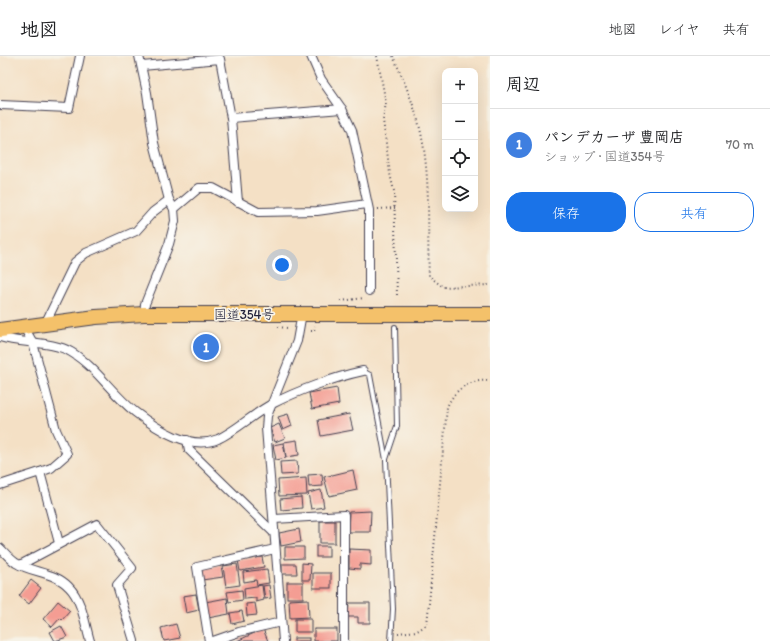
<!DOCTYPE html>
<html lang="ja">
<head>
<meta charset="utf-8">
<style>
	:root { --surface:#fff; --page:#f6f6f6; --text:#202124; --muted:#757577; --line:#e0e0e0; --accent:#1a73e8 }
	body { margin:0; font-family:Itim,"Klee One",sans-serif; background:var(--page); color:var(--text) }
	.controls { position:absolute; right:12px; top:12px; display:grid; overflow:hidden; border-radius:8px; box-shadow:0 4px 16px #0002 }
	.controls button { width:36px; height:36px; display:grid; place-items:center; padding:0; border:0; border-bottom:1px solid var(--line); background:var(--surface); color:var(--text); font:20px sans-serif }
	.you { position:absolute; left:282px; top:209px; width:14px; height:14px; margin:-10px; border:3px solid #fff; border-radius:50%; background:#1a73e8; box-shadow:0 0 0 6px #1a73e833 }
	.badge { display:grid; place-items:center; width:26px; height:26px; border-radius:50%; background:var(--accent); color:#fff; font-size:13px; font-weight:700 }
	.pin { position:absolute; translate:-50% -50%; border:2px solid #fff; box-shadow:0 1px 4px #0006 }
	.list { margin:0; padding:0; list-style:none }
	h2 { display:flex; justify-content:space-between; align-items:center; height:52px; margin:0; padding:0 16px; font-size:17px }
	h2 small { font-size:13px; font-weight:400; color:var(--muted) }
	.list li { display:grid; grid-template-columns:26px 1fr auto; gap:12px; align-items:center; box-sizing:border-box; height:72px; padding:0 16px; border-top:1px solid var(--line) }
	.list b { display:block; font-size:15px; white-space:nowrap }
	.list p { margin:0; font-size:13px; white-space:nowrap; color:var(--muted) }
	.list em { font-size:13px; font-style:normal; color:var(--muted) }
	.actions { display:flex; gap:8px; padding:12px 16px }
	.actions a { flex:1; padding:9px 0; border:1px solid var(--accent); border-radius:16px; text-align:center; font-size:14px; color:var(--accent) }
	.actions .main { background:var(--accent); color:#fff }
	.icon { flex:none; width:22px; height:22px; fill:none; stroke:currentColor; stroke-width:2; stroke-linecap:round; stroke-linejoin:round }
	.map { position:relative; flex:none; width:490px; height:585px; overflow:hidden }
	header { display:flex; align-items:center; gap:24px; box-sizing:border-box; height:56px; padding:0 20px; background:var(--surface); border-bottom:1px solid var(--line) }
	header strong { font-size:19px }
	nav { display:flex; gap:22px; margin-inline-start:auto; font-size:14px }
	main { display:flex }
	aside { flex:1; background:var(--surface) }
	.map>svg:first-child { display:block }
	.building { fill:#f49d93 }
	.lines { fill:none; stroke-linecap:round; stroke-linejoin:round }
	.service-casing { stroke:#423e50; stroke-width:6 }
	.minor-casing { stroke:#423e50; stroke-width:10 }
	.trunk-casing { stroke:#423e50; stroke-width:16 }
	.path { stroke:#423e50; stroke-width:2; stroke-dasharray:1 3; stroke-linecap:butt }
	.service { stroke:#fff; stroke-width:4 }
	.minor { stroke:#fff; stroke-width:8 }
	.trunk { stroke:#f4c16a; stroke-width:14 }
	.labels { text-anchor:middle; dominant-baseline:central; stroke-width:3.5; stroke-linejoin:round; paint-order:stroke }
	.street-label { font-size:13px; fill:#22223b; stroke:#f7f3e8 }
</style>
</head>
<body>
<header>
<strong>地図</strong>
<nav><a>地図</a><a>レイヤ</a><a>共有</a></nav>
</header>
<main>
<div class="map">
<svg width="490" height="585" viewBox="0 0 490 585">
	<rect width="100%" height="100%" fill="#f7f3e8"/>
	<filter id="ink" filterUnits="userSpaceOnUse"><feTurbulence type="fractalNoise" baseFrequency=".025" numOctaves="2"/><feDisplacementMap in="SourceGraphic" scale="8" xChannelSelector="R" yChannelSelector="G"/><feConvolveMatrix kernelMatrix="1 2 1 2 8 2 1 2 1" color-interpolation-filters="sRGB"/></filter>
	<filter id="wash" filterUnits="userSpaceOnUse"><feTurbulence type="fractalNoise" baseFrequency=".012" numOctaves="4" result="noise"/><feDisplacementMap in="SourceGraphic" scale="16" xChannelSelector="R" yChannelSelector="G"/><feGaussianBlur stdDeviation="0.9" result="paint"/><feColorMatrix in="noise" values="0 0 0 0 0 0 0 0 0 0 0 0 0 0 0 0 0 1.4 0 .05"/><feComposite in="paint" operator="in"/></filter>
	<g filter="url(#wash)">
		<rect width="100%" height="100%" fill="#f4e0c5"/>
		<g id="blocks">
			<g class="building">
				<path d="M 337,332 L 339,348 L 312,353 L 309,337 Z"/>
				<path d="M 288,358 L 292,370 L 283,374 L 278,361 Z"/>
				<path d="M 349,358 L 353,374 L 321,380 L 318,364 Z"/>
				<path d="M 279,368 L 285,382 L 275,386 L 270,372 Z"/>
				<path d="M 297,384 L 299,399 L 286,401 L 284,386 Z"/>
				<path d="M 283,387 L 286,402 L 276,404 L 273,389 Z"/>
				<path d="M 297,405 L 298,418 L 281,419 L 280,406 Z"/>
				<path d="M 353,414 L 357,434 L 329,440 L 324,421 Z"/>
				<path d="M 322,418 L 323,430 L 309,431 L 308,419 Z"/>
				<path d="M 306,422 L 307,439 L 279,440 L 278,424 Z"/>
				<path d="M 321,434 L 324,451 L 311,453 L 308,437 Z"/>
				<path d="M 301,441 L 302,452 L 281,454 L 280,443 Z"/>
				<path d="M 371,455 L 370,476 L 348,476 L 349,456 Z"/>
				<rect x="320" y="465" width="15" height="22"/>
				<path d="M 299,473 L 301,486 L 281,490 L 279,477 Z"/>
				<rect x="316" y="490" width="13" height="11"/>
				<path d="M 285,491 L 304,491 L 304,502 L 285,503 Z"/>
				<path d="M 349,493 L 371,494 L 371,509 L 360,508 L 360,513 L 349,512 Z"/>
				<path d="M 262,501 L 264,511 L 240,515 L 238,504 Z"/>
				<path d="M 302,507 L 311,508 L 310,524 L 302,524 Z"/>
				<path d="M 237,508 L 240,529 L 226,531 L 223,510 Z"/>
				<path d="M 282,508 L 296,508 L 297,518 L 282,518 Z"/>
				<path d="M 221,509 L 223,521 L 202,524 L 200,513 Z"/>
				<path d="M 267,513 L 269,527 L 257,529 L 256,524 L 244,526 L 243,516 Z"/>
				<rect x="313" y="517" width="18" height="15"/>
				<path d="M 31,524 L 41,532 L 29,548 L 19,540 Z"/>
				<rect x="287" y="526" width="16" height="16"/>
				<path d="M 262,529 L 264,544 L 256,546 L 256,542 L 245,543 L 244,532 Z"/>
				<path d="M 269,529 L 271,542 L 265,543 L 263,530 Z"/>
				<path d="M 242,534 L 243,544 L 229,546 L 227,536 Z"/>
				<path d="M 196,538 L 199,554 L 186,557 L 183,540 Z"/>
				<path d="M 227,542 L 229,558 L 208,562 L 205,546 Z"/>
				<path d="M 308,543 L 309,561 L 290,562 L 289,544 Z"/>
				<path d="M 58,545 L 70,555 L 62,564 L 60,562 L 52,571 L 43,563 Z"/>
				<path d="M 255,547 L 257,559 L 247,560 L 246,548 Z"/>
				<path d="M 349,547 L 370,547 L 370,567 L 358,567 L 358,561 L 348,561 Z"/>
				<path d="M 242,555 L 244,565 L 232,568 L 230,557 Z"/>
				<rect x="295" y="563" width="16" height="13"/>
				<path d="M 176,568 L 180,582 L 164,585 L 161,572 Z"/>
				<path d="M 61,570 L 67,581 L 55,585 L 50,576 Z"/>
				<path d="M 263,573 L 268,585 L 237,585 Z"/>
				<rect x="314" y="573" width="23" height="12"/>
				<rect x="294" y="582" width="15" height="3"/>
			</g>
		</g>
	</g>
	<g filter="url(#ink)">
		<use href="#blocks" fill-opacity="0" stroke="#423e50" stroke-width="1"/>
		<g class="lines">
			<defs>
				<g id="service">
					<path d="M 363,315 L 370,319 L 386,404 L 393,553 L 391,585"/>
					<path d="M 386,403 L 397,370 L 395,271"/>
				</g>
				<g id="minor">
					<path d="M 139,0 L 147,37 L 154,87 L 169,144 L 174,153 L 175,165 L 169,188 L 145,248 L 144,258"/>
					<path d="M 311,0 L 321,23 L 342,53 L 352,74 L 369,154 L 369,235"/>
					<path d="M 142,10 L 220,3 L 231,62 L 238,146"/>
					<path d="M 0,49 L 69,52 L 80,0"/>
					<path d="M 231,62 L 342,53"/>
					<path d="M 174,153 L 199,132 L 213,132 L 258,156 L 317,155 L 367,148"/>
					<path d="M 45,268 L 75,206 L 86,197 L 136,175 L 153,156 L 169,144"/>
					<path d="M 24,271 L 33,287 L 56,374 L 67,398 L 51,412 L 40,416"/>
					<path d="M 0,281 C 21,288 53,285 71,296 C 96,311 112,338 135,356 C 157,373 190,395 218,383 C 237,374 253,358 272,348 C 297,335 335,321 363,315"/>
					<path d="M 187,384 L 189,394 L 274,477"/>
					<path d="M 0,429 L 40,416 L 59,487"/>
					<path d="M 274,463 L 344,459 L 344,585"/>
					<path d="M 0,492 C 5,497 10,503 16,507 C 33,517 55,516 69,531 C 82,544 85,568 90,585"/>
					<path d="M 20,509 L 97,468 L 132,512 L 117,529 L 134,585"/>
					<path d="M 209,585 L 197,511 L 275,493"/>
					<path d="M 213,585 L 239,576 L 281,566"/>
					<path d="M 283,585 L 266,372 L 267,360 L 297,285 L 302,257"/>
				</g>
				<path id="trunk" d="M 0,274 L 96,261 L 144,258 L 490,258"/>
			</defs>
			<use href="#service" class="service-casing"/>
			<use href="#minor" class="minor-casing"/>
			<use href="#trunk" class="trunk-casing"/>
			<g class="path">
				<path d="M 377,0 L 386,47 L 383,64 L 390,118 L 394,135 L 397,239"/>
				<path d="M 393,0 C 404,25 415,50 421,77 C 431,123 427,173 429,220 L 443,231 L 490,229"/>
				<path d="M 378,153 L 395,152"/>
				<path d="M 341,245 L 364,242"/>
				<path d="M 278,271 L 288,272"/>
				<path d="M 311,275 L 314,275 L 315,270"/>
				<path d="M 398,577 L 417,575 L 427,569 L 447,351 C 455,333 469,323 490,325"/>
			</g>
			<use href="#service" class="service"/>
			<use href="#minor" class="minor"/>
			<use href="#trunk" class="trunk"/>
		</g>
	</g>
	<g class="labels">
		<g class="street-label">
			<text x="244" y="258">国道354号</text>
		</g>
	</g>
</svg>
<div class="controls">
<button>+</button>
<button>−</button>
<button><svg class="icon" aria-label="locate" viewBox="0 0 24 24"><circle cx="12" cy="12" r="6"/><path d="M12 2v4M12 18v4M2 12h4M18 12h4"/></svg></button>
<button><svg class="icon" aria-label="layers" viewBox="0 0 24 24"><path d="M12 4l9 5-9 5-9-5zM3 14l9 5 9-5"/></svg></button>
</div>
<div class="you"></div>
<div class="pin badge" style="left:206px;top:291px;background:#3f7fe0">1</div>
</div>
<aside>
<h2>周辺<small></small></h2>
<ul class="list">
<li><span class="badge" style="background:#3f7fe0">1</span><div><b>パンデカーザ 豊岡店</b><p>ショップ · 国道354号</p></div><em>70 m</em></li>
</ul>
<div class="actions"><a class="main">保存</a><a>共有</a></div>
</aside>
</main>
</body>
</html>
